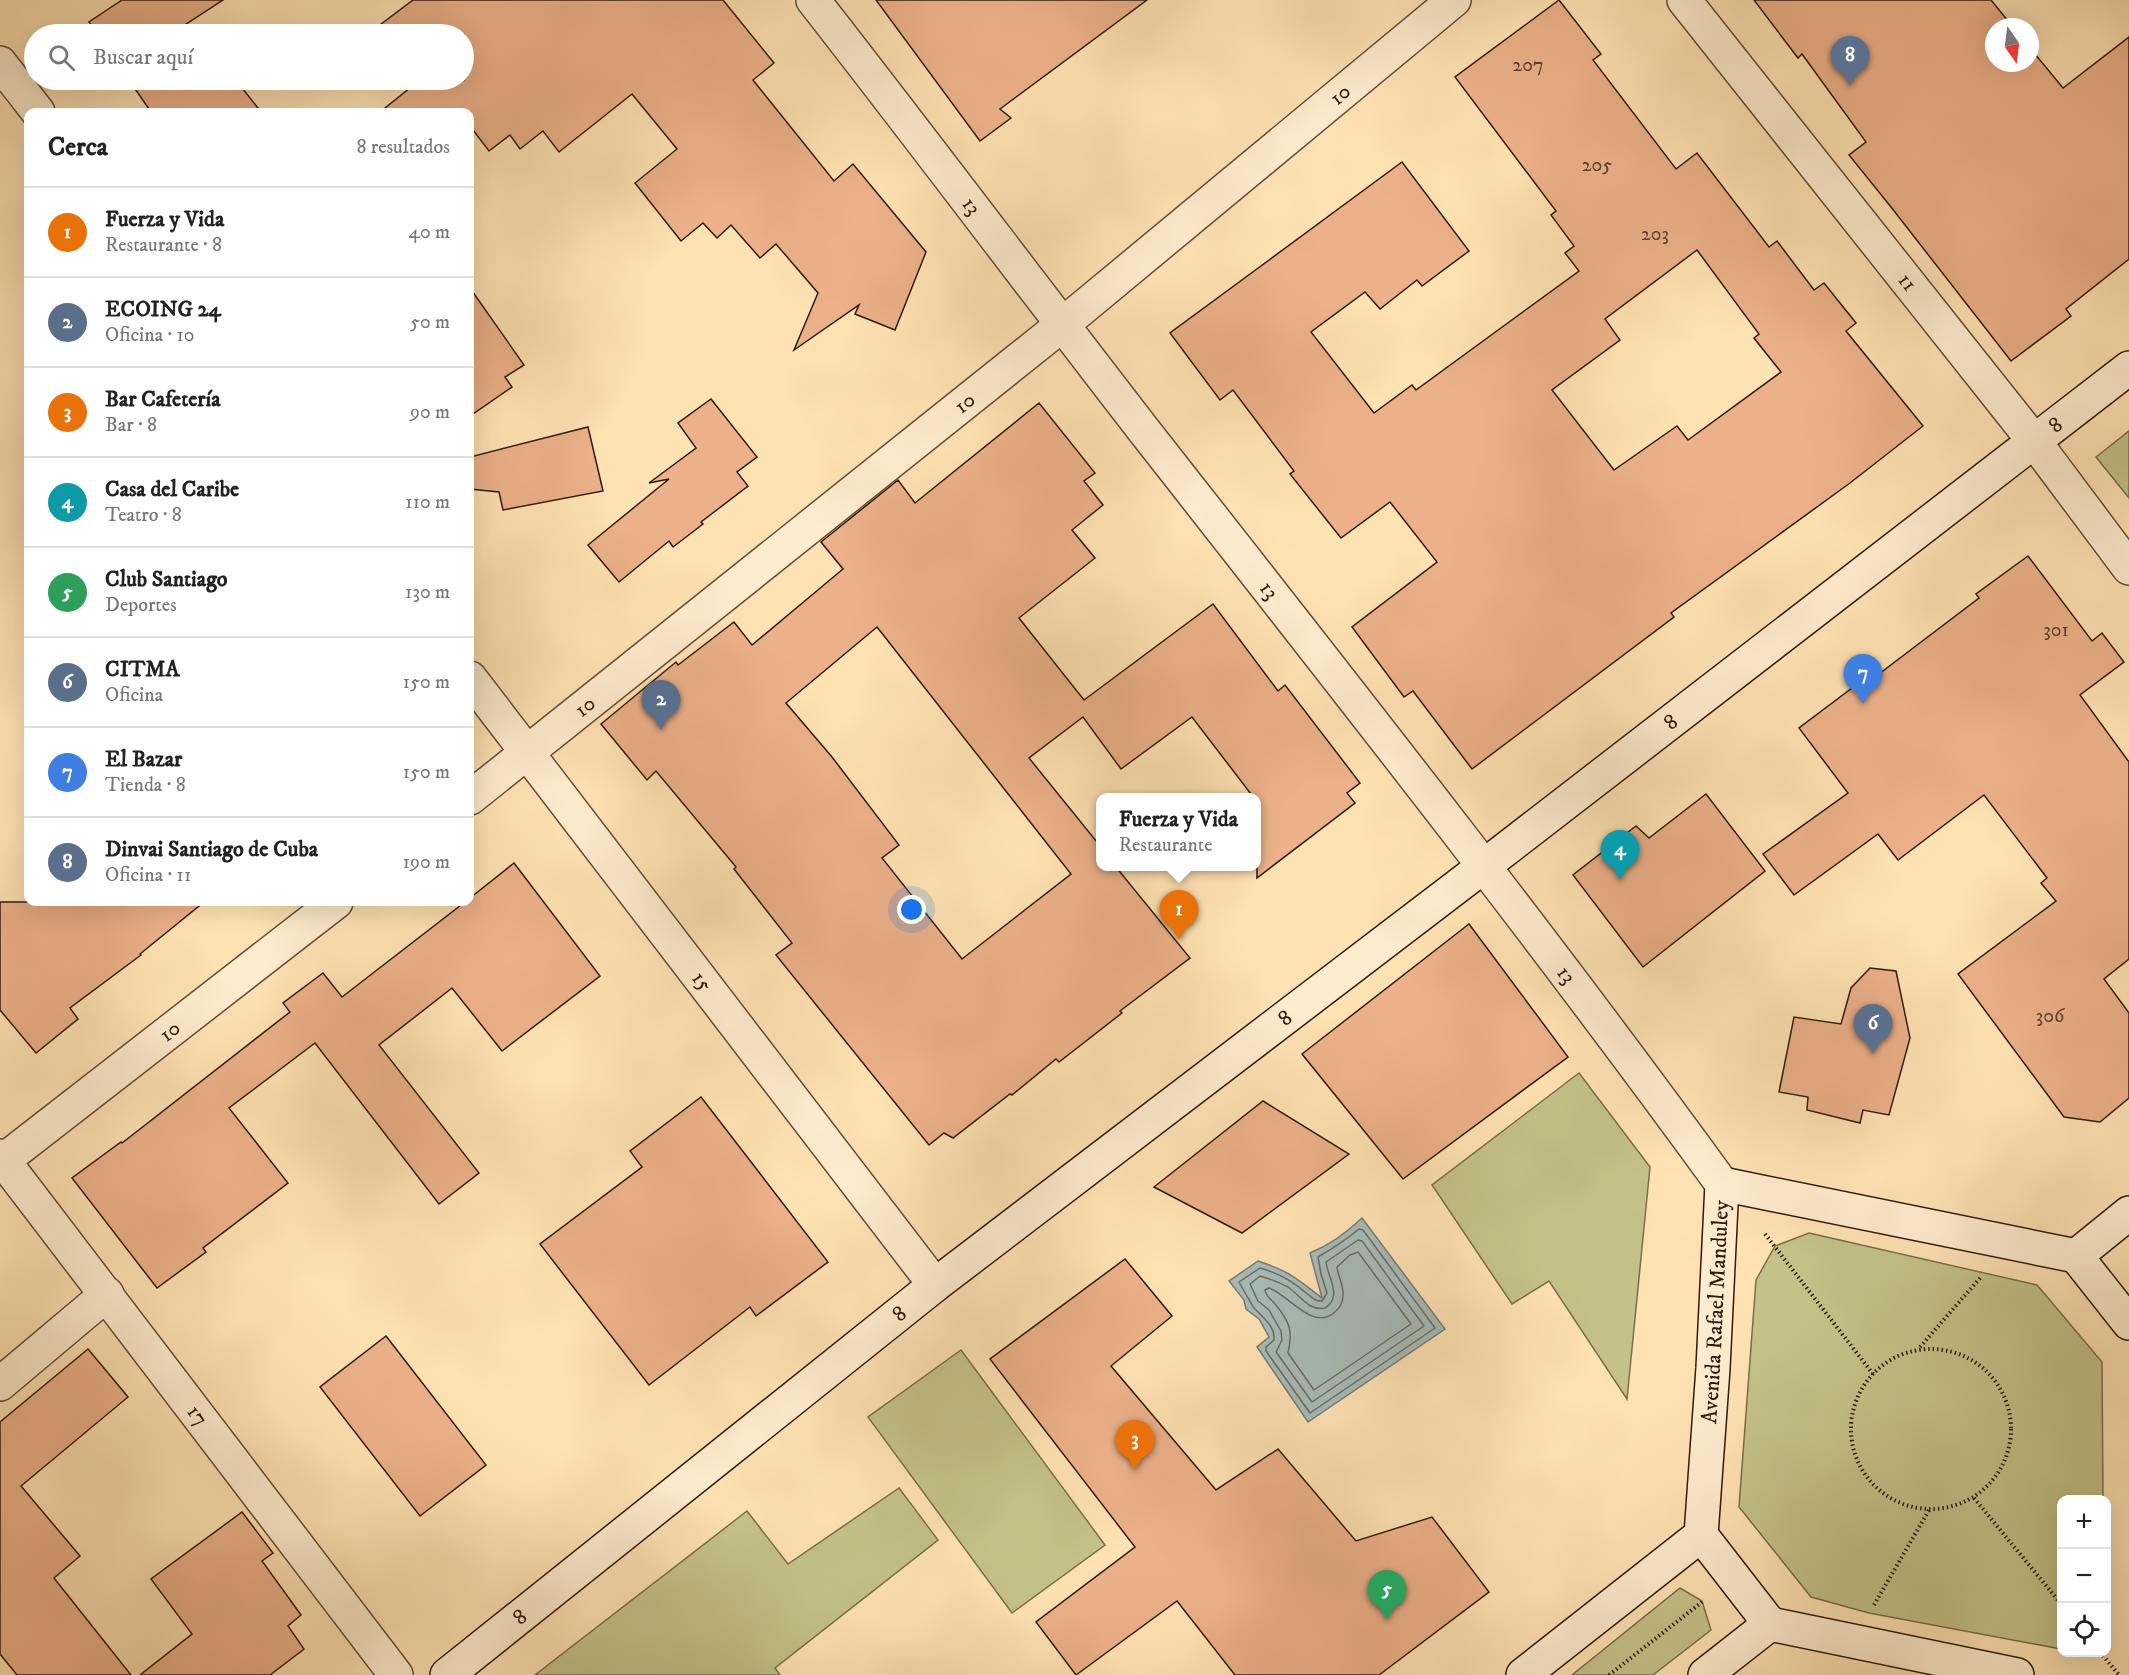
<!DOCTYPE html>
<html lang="es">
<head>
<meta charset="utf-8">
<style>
	:root { --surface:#fff; --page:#f6f6f6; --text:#222; --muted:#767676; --line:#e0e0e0; --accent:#2563eb }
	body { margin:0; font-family:"IM FELL DW Pica",serif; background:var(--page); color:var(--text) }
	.controls { position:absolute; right:18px; bottom:18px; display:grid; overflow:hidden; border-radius:12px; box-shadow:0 6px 24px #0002 }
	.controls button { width:54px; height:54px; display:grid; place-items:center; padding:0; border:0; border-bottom:2px solid var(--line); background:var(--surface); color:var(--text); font:30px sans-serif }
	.compass { position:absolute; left:1985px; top:18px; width:54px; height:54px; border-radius:50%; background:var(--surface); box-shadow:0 6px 24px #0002; rotate:166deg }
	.you { position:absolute; left:912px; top:910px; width:21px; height:21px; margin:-15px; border:4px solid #fff; border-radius:50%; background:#1a73e8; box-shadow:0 0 0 9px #1a73e833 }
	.badge { display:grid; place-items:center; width:39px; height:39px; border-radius:50%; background:var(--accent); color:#fff; font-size:20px; font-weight:700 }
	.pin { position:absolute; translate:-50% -50px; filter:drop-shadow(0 2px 3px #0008) }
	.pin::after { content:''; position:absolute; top:32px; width:21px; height:18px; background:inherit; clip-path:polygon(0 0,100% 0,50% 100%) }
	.popup { position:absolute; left:1096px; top:793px; width:165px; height:78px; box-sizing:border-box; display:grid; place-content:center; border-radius:12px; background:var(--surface); filter:drop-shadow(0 2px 4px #0005); font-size:20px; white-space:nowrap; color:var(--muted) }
	.popup b { font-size:22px; color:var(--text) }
	.popup::after { content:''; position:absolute; left:50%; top:100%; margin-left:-12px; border:12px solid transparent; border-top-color:var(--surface) }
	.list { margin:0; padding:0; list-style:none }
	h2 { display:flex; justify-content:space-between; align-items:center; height:78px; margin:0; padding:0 24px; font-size:26px }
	h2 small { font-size:20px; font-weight:400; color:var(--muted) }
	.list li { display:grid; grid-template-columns:39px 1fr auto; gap:18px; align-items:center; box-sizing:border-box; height:90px; padding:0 24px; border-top:2px solid var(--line) }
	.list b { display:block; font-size:22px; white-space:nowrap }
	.list p { margin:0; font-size:20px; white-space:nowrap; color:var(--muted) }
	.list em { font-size:20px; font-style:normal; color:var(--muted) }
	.icon { flex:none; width:33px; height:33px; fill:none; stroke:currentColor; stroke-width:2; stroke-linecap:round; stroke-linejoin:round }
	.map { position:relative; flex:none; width:2129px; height:1675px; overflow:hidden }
	.search { position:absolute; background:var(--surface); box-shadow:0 6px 24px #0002; left:24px; top:24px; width:450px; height:66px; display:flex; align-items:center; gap:15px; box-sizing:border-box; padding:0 21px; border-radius:33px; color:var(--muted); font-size:22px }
	.panel { position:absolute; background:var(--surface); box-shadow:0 6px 24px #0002; left:24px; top:108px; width:450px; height:798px; border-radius:12px }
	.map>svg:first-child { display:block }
	.green { fill:#c4c28a; stroke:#7a6e4a; stroke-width:1.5 }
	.water { fill:#a6bbb9; stroke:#767b73; stroke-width:1.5 }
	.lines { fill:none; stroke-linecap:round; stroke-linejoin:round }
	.shore { stroke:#6a6b62; stroke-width:1.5 }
	.building { fill:#ecb18a; stroke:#2f1b0b; stroke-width:1.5; fill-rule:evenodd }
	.street-casing { stroke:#634d35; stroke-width:36 }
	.secondary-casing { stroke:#2f1b0b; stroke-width:36 }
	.path { stroke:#2f1b0b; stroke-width:4; stroke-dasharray:1.5 3; stroke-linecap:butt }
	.street { stroke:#ffecce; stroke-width:33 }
	.secondary { stroke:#ffecce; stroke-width:33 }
	.labels { text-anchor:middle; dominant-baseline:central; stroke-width:6; stroke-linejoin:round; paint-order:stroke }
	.number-label { font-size:20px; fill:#5e402b }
	.street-label { font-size:22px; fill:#2f1b0b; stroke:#ffecce }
</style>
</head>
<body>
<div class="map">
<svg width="2129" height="1675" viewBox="0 0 2129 1675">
	<rect width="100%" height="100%" fill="#ffe2b4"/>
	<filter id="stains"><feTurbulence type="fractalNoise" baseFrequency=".00333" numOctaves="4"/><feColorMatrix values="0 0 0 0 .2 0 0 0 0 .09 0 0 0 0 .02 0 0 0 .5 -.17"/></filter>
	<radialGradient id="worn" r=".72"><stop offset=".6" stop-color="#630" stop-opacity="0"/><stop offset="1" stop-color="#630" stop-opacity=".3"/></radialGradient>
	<g class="green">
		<path d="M 2129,431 L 2129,498 L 2096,457 Z"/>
		<path d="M 1579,1073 L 1650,1167 L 1627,1399 L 1549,1281 L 1512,1304 L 1432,1185 Z"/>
		<path d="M 1809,1233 L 2037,1285 L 2102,1362 L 2103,1499 L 2062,1500 L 2061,1649 L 1869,1613 L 1811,1597 L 1739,1507 L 1756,1280 L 1775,1246 Z"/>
		<path d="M 961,1350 L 1105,1545 L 1012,1613 L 868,1417 Z"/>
		<path d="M 899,1488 L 938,1540 L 775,1668 L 780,1675 L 535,1675 L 747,1511 L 788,1564 Z"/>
		<path d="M 1680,1588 L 1702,1601 L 1711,1630 L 1653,1675 L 1572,1675 Z"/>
	</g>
	<path class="water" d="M 1362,1218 L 1445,1329 L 1308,1422 L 1257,1347 L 1269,1337 L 1259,1319 L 1246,1309 L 1244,1300 L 1229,1281 L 1258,1261 C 1289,1271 1296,1278 1322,1298 L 1310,1253 C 1330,1245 1346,1233 1362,1218 Z"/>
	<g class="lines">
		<g class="shore">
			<path d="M 1359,1229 L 1363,1230 L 1435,1328 L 1310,1413 L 1266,1351 L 1266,1347 L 1274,1340 C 1276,1327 1262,1316 1254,1308 C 1252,1305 1241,1286 1239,1282 L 1260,1268 C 1278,1273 1292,1280 1306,1293 C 1312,1297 1315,1302 1322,1301 L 1327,1293 L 1321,1274 L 1318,1257 C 1332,1249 1346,1240 1359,1229 Z"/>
			<path d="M 1358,1240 L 1362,1241 L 1424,1326 L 1312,1402 L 1276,1352 L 1282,1340 L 1281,1331 L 1269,1310 L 1258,1301 L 1250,1284 L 1260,1276 C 1270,1279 1279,1282 1288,1287 C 1300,1295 1309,1312 1325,1308 C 1343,1297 1328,1278 1326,1262 Z"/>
			<path d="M 1358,1252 L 1411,1324 L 1314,1390 L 1288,1353 C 1293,1332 1290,1322 1276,1305 C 1271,1299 1266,1297 1265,1290 L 1269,1288 C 1289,1295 1313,1332 1335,1312 C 1340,1308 1343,1302 1343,1295 C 1344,1286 1338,1277 1337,1267 L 1350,1255 Z"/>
		</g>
	</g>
	<g class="building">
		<path d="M 122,0 L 223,0 L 171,34 L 98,34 L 89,22 Z"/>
		<path d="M 413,0 L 723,0 L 774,63 L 753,80 L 834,181 L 853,164 L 926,252 L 895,330 L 855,314 L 859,305 L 794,350 L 818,293 L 776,244 L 760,258 L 731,225 L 717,238 L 703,223 L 681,241 L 635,183 L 677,149 L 632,94 L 559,152 L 543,131 L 520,149 L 510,135 L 489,151 L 470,126 L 470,112 L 380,112 L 420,80 L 464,80 L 464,34 L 387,34 L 380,25 Z"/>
		<path d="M 876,0 L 1147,0 L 1000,109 L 1011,118 L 980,141 Z"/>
		<path d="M 1559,0 L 1601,54 L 1593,60 L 1676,169 L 1697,153 L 1769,247 L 1777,241 L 1814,290 L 1824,283 L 1856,323 L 1846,331 L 1923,426 L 1850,483 L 1671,613 L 1674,617 L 1472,769 L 1413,691 L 1404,697 L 1352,627 L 1437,562 L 1390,502 L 1341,538 L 1290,474 L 1294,471 L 1233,390 L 1220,400 L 1170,333 L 1402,162 L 1469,251 L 1422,286 L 1417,280 L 1380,309 L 1365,292 L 1311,332 L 1374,413 L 1412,385 L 1416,390 L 1579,271 L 1565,253 L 1574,246 L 1551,215 L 1556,211 L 1455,77 ZM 1697,250 L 1759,334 L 1754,338 L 1781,372 L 1688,440 L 1677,426 L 1614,470 L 1552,390 L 1620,340 L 1605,319 Z"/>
		<path d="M 1754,0 L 1991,0 L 2013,27 L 1994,27 L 1994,63 L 2030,63 L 2030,48 L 2063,88 L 2129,37 L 2129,259 L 2066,309 L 2071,316 L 2011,361 L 1891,207 L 1849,155 L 1866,142 L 1802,54 L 1798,58 Z"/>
		<path d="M 129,80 L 236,80 L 261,112 L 151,112 Z"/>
		<path d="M 470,288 L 524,365 L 505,377 L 512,387 L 470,416 Z"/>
		<path d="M 711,399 L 757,457 L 737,472 L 748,486 L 701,522 L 703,524 L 673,547 L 669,541 L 619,582 L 588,545 L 669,479 L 649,483 L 696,448 L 678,423 Z"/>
		<path d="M 1039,403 L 1095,473 L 1084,481 L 1103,505 L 1072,530 L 1095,558 L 1019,618 L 1084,700 L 1213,604 L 1278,691 L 1285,685 L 1360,783 L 1347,793 L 1355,803 L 1257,878 L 1257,798 L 1254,798 L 1192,717 L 1121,769 L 1083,717 L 1029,758 L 1101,847 L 1101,867 L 1116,867 L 1190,958 L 1120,1011 L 1122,1013 L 1059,1062 L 1056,1059 L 1012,1095 L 1010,1094 L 953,1138 L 944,1133 L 929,1145 L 776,955 L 792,943 L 734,869 L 736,867 L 656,771 L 647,780 L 601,724 L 676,662 L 678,665 L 734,622 L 752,645 L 843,569 L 821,542 L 898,480 L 915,503 ZM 877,627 L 1071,874 L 962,959 L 882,858 L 899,845 L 832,757 L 786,703 Z"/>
		<path d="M 588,427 L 603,491 L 503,510 L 499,492 L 470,489 L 470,457 Z"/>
		<path d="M 2028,556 L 2092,641 L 2102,633 L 2124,662 L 2080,695 L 2129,762 L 2129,959 L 2104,979 L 2129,1013 L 2129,1098 L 2100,1122 L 2064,1117 L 1958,974 L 2056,901 L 2041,883 L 2047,878 L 1984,795 L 1898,860 L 1878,834 L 1794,895 L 1763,854 L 1848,793 L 1799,728 L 1864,679 L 1867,683 L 1979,598 L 1976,594 Z"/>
		<path d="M 1706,794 L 1765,871 L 1643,967 L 1573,875 L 1636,826 L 1649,838 Z"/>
		<path d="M 514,863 L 600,976 L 502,1051 L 452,988 L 379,1045 L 479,1173 L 439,1204 L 315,1043 L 229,1108 L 288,1183 L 203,1248 L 206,1252 L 157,1288 L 72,1178 L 121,1142 L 122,1143 L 290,1012 L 283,1003 L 323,973 L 342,997 L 465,902 L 470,902 L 470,898 Z"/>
		<path d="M 0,902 L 204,902 L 140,954 L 141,955 L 70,1008 L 78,1019 L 36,1053 L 0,1010 Z"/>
		<path d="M 1469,924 L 1568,1057 L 1403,1179 L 1302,1054 Z"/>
		<path d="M 1870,968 L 1896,971 L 1910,1038 L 1889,1115 L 1863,1110 L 1860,1123 L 1807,1110 L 1808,1097 L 1779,1092 L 1794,1017 L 1841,1024 L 1851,988 Z"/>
		<path d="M 701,1097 L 828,1262 L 756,1316 L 750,1307 L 649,1385 L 540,1244 L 642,1167 L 630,1151 Z"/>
		<path d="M 1263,1101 L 1349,1154 L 1242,1233 L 1154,1187 Z"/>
		<path d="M 1125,1259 L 1172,1316 L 1111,1366 L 1216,1490 L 1278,1449 L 1356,1541 L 1432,1517 L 1489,1592 L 1379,1675 L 1235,1675 L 1177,1601 L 1076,1675 L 1036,1622 L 1135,1547 L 990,1359 Z"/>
		<path d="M 386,1336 L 486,1465 L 420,1516 L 320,1387 Z"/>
		<path d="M 88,1349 L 128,1397 L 21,1486 L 80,1556 L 54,1578 L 131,1675 L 17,1675 L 0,1654 L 0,1422 Z"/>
		<path d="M 242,1512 L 273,1553 L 262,1561 L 301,1615 L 288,1626 L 304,1649 L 270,1675 L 140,1675 L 192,1634 L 151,1579 Z"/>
	</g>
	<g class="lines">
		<defs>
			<g id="street">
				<path id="s1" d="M 813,0 C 924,142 1032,286 1142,428 C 1338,678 1535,927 1722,1184"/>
				<path id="s2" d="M 1684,0 L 2034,441 L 2129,568"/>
				<path d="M 0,63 L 38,112"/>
				<path id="s3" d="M 470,678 L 935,1285"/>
				<path id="s4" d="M 470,798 L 1062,325 L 1454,0"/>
				<path id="s5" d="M 0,1156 L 396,1675"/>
				<path id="s6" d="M 4,1160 L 336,902"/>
				<path d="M 0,1384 L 107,1294"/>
			</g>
			<g id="secondary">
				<path d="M 2076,1256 L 2129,1323"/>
				<path d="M 2076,1256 L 2129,1213"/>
				<path d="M 1701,1535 L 1770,1624"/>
				<path id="s7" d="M 447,1675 L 935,1285 L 1484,866 L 2129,368"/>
				<path id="s8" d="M 1523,1675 L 1701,1535 L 1713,1368 L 1722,1184 L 2076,1256"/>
				<path d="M 1705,1675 L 1770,1624 L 2017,1675"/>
			</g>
		</defs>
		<use href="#street" class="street-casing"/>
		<use href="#secondary" class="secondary-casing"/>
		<g class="path">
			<path d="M 1765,1234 L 1873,1374"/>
			<path d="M 1920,1347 L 1981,1277"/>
			<circle cx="1931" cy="1429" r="80"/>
			<path d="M 1974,1498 L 2062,1605"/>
			<path d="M 1874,1605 L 1929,1510"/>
			<path d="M 2100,1652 L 2119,1675"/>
			<path d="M 1609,1675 L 1702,1602"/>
		</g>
		<use href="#street" class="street"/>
		<use href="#secondary" class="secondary"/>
	</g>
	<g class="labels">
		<g class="number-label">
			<text x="1528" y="65">207</text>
			<text x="1597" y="165">205</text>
			<text x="1655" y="234">203</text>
			<text x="2056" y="630">301</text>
			<text x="2050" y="1016">306</text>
		</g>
		<g class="street-label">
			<text stroke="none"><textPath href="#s4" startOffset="1119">10</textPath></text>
			<text stroke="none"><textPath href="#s1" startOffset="260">13</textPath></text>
			<text stroke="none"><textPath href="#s2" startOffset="360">11</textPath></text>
			<text stroke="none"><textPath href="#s4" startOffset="633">10</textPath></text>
			<text stroke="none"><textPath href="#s7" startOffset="2037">8</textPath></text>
			<text stroke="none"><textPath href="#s1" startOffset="746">13</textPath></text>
			<text stroke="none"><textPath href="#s4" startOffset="147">10</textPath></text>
			<text stroke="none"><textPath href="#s7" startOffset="1551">8</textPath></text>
			<text stroke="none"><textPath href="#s1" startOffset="1232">13</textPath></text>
			<text stroke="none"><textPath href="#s3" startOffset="382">15</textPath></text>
			<text stroke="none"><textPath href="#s7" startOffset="1065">8</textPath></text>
			<text stroke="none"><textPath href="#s6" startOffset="210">10</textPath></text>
			<text stroke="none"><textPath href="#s8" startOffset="450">Avenida Rafael Manduley</textPath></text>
			<text stroke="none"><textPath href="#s7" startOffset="579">8</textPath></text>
			<text stroke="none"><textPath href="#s5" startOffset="326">17</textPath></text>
			<text stroke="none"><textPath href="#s7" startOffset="93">8</textPath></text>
		</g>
	</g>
	<rect width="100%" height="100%" filter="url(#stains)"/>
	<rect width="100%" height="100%" fill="url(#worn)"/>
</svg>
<div class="controls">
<button>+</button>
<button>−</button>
<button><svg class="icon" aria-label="locate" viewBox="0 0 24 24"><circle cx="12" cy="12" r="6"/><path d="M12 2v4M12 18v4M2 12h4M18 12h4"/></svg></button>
</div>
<svg class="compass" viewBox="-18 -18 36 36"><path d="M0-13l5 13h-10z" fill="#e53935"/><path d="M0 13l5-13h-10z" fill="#767676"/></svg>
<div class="you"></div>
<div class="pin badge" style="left:1179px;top:940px;background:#e8710a">1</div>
<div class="popup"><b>Fuerza y Vida</b>Restaurante</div>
<div class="pin badge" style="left:661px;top:730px;background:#5c6f8a">2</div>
<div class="pin badge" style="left:1135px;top:1470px;background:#e8710a">3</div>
<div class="pin badge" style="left:1620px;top:880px;background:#0f9aa8">4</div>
<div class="pin badge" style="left:1387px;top:1620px;background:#2e9e5b">5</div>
<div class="pin badge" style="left:1873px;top:1054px;background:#5c6f8a">6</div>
<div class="pin badge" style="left:1863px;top:704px;background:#3f7fe0">7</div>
<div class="pin badge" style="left:1850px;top:86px;background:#5c6f8a">8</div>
<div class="search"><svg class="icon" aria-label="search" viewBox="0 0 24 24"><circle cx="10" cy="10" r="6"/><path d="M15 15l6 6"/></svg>Buscar aquí</div>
<section class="panel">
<h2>Cerca<small>8 resultados</small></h2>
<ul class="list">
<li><span class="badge" style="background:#e8710a">1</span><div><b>Fuerza y Vida</b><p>Restaurante · 8</p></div><em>40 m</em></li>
<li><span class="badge" style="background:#5c6f8a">2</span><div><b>ECOING 24</b><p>Oficina · 10</p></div><em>50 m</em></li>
<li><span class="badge" style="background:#e8710a">3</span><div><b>Bar Cafetería</b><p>Bar · 8</p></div><em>90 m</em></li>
<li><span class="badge" style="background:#0f9aa8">4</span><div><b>Casa del Caribe</b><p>Teatro · 8</p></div><em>110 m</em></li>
<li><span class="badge" style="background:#2e9e5b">5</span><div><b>Club Santiago</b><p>Deportes</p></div><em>130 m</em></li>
<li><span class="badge" style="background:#5c6f8a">6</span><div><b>CITMA</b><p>Oficina</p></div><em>150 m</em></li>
<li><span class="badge" style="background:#3f7fe0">7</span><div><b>El Bazar</b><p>Tienda · 8</p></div><em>150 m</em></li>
<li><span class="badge" style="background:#5c6f8a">8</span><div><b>Dinvai Santiago de Cuba</b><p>Oficina · 11</p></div><em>190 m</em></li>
</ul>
</section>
</div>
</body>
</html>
